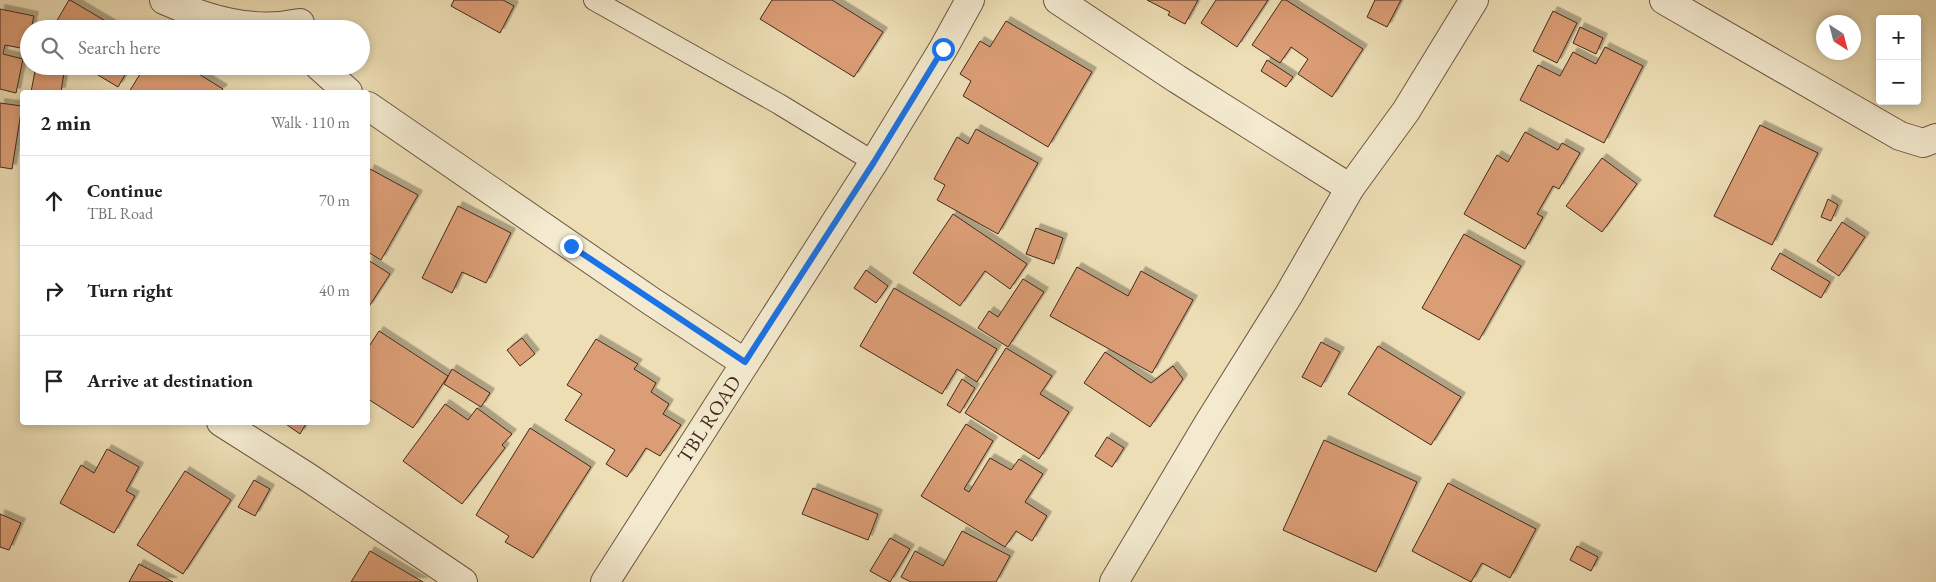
<!DOCTYPE html>
<html lang="en">
<head>
<meta charset="utf-8">
<style>
	:root { --surface:#fff; --page:#f2f2f2; --text:#202124; --muted:#757577; --line:#e0e0e0 }
	body { margin:0; font-family:"EB Garamond",serif; background:var(--page); color:var(--text) }
	.controls { position:absolute; right:15px; top:15px; display:grid; overflow:hidden; border-radius:5px; box-shadow:0 2px 8px #0003 }
	.controls button { width:45px; height:45px; display:grid; place-items:center; padding:0; border:0; border-bottom:1px solid var(--line); background:var(--surface); color:var(--text); font:25px sans-serif }
	.compass { position:absolute; left:1816px; top:15px; width:45px; height:45px; border-radius:50%; background:var(--surface); box-shadow:0 2px 8px #0003; rotate:144deg }
	.stop { position:absolute; width:15px; height:15px; margin:-11px; border:4px solid #1a73e8; border-radius:50%; background:#fff }
	.stop.end { background:#1a73e8; border-color:#fff; box-shadow:0 1px 5px #0008 }
	.list { margin:0; padding:0; list-style:none }
	h2 { display:flex; justify-content:space-between; align-items:center; height:65px; margin:0; padding:0 20px; font-size:21px }
	h2 small { font-size:16px; font-weight:400; color:var(--muted) }
	.list li { display:grid; grid-template-columns:32px 1fr auto; gap:15px; align-items:center; box-sizing:border-box; height:90px; padding:0 20px; border-top:1px solid var(--line) }
	.list b { display:block; font-size:19px; white-space:nowrap }
	.list p { margin:0; font-size:16px; white-space:nowrap; color:var(--muted) }
	.list em { font-size:16px; font-style:normal; color:var(--muted) }
	.icon { flex:none; width:28px; height:28px; fill:none; stroke:currentColor; stroke-width:2; stroke-linecap:round; stroke-linejoin:round }
	.map { position:relative; flex:none; width:1936px; height:582px; overflow:hidden }
	.search { position:absolute; background:var(--surface); box-shadow:0 2px 8px #0003; left:20px; top:20px; width:350px; height:55px; display:flex; align-items:center; gap:12px; box-sizing:border-box; padding:0 18px; border-radius:28px; color:var(--muted); font-size:19px }
	.panel { position:absolute; background:var(--surface); box-shadow:0 2px 8px #0003; left:20px; top:90px; width:350px; height:335px; border-radius:5px }
	.map>svg:first-child { display:block }
	.building { fill:#db9d74; stroke:#43291c; filter:url(#shadow) }
	.lines { fill:none; stroke-linecap:round; stroke-linejoin:round }
	.service-casing { stroke:#6e5642; stroke-width:22 }
	.minor-casing { stroke:#6e5642; stroke-width:30 }
	.tertiary-casing { stroke:#6e5642; stroke-width:30 }
	.service { stroke:#f3eacf; stroke-width:20 }
	.minor { stroke:#f3eacf; stroke-width:28 }
	.tertiary { stroke:#f3eacf; stroke-width:28 }
	.route { stroke:#1a73e8; stroke-width:6 }
	.labels { text-anchor:middle; dominant-baseline:central; stroke-width:5; stroke-linejoin:round; paint-order:stroke }
	.street-label { font-size:20px; fill:#43291c; stroke:#f3eacf }
</style>
</head>
<body>
<div class="map">
<svg width="1936" height="582" viewBox="0 0 1936 582">
	<defs>
		<filter id="shadow"><feDropShadow dx="4.5" dy="-4.5" stdDeviation="0" flood-color="#0004"/></filter>
	</defs>
	<rect width="100%" height="100%" fill="#eddeb5"/>
	<filter id="stains"><feTurbulence type="fractalNoise" baseFrequency=".004" numOctaves="4"/><feColorMatrix values="0 0 0 0 .2 0 0 0 0 .09 0 0 0 0 .02 0 0 0 .5 -.17"/></filter>
	<radialGradient id="worn" r=".72"><stop offset=".6" stop-color="#630" stop-opacity="0"/><stop offset="1" stop-color="#630" stop-opacity=".3"/></radialGradient>
	<g class="building">
		<path d="M 69,0 L 70,0 L 119,29 L 52,29 Z"/>
		<path d="M 454,0 L 503,0 L 514,6 L 500,33 L 451,6 Z"/>
		<path d="M 772,0 L 832,0 L 883,32 L 854,77 L 760,19 Z"/>
		<path d="M 1147,0 L 1198,0 L 1185,24 L 1168,15 L 1170,12 Z"/>
		<path d="M 1216,0 L 1268,0 L 1237,47 L 1201,23 Z"/>
		<path d="M 1282,0 L 1286,0 L 1363,49 L 1332,97 L 1298,74 L 1308,59 L 1291,47 L 1280,63 L 1252,45 Z"/>
		<path d="M 1375,0 L 1401,0 L 1387,27 L 1367,17 Z"/>
		<path d="M 0,9 L 34,16 L 31,29 L 29,29 L 26,49 L 5,45 L 3,54 L 23,59 L 16,93 L 0,89 Z"/>
		<path d="M 1553,11 L 1577,23 L 1557,63 L 1533,51 Z"/>
		<path d="M 1006,21 L 1092,72 L 1048,147 L 963,96 L 971,81 L 960,74 L 980,41 L 990,47 Z"/>
		<path d="M 1580,27 L 1603,38 L 1596,54 L 1573,43 Z"/>
		<path d="M 1605,47 L 1643,66 L 1604,143 L 1520,100 L 1538,65 L 1560,76 L 1573,52 L 1596,64 Z"/>
		<path d="M 1267,60 L 1293,77 L 1286,87 L 1261,71 Z"/>
		<path d="M 36,66 L 65,66 L 61,92 L 31,92 Z"/>
		<path d="M 83,66 L 130,66 L 118,87 Z"/>
		<path d="M 145,66 L 186,66 L 223,89 L 220,92 L 129,92 Z"/>
		<path d="M 0,103 L 22,106 L 12,169 L 0,167 Z"/>
		<path d="M 1760,125 L 1818,153 L 1772,245 L 1714,216 Z"/>
		<path d="M 976,129 L 1038,163 L 998,234 L 937,200 L 945,185 L 934,179 L 957,137 L 968,144 Z"/>
		<path d="M 1525,132 L 1558,150 L 1562,143 L 1580,153 L 1559,189 L 1553,186 L 1537,214 L 1543,217 L 1525,249 L 1464,214 L 1497,155 L 1508,162 Z"/>
		<path d="M 1602,158 L 1637,184 L 1602,232 L 1566,206 Z"/>
		<path d="M 370,169 L 418,195 L 381,260 L 368,252 L 368,174 Z"/>
		<path d="M 1828,199 L 1838,205 L 1831,221 L 1821,217 Z"/>
		<path d="M 458,206 L 511,233 L 486,283 L 462,272 L 452,293 L 422,278 Z"/>
		<path d="M 953,214 L 1027,264 L 1010,289 L 985,271 L 960,306 L 913,273 Z"/>
		<path d="M 1842,222 L 1865,237 L 1839,276 L 1817,261 Z"/>
		<path d="M 1036,228 L 1063,238 L 1054,264 L 1026,254 Z"/>
		<path d="M 1464,234 L 1521,266 L 1479,340 L 1422,308 Z"/>
		<path d="M 1780,253 L 1830,282 L 1821,298 L 1771,269 Z"/>
		<path d="M 368,260 L 390,274 L 368,308 Z"/>
		<path d="M 1077,267 L 1128,296 L 1141,271 L 1193,300 L 1152,373 L 1050,316 Z"/>
		<path d="M 866,270 L 888,286 L 876,303 L 854,288 Z"/>
		<path d="M 1023,279 L 1044,292 L 1008,347 L 978,328 L 989,311 L 998,317 Z"/>
		<path d="M 894,288 L 997,349 L 977,382 L 957,369 L 942,394 L 860,346 Z"/>
		<path d="M 379,331 L 448,376 L 413,428 L 368,399 L 368,348 Z"/>
		<path d="M 522,338 L 535,354 L 520,366 L 507,350 Z"/>
		<path d="M 596,339 L 638,364 L 634,369 L 656,383 L 651,392 L 669,404 L 663,414 L 681,425 L 660,456 L 646,448 L 627,477 L 606,464 L 615,450 L 565,420 L 582,394 L 567,385 Z"/>
		<path d="M 1321,342 L 1340,352 L 1321,387 L 1302,377 Z"/>
		<path d="M 1378,346 L 1461,397 L 1431,445 L 1348,394 Z"/>
		<path d="M 1006,348 L 1052,376 L 1040,394 L 1069,412 L 1039,459 L 965,413 Z"/>
		<path d="M 1105,352 L 1151,383 L 1173,366 L 1183,379 L 1150,427 L 1084,383 Z"/>
		<path d="M 452,369 L 490,393 L 481,407 L 444,384 Z"/>
		<path d="M 962,379 L 975,388 L 960,413 L 947,405 Z"/>
		<path d="M 445,404 L 468,420 L 477,408 L 512,434 L 502,445 L 505,448 L 462,504 L 403,461 Z"/>
		<path d="M 283,422 L 307,422 L 300,434 Z"/>
		<path d="M 966,424 L 993,441 L 964,489 L 969,492 L 990,458 L 1011,470 L 1019,459 L 1043,474 L 1025,502 L 1047,516 L 1032,541 L 1016,531 L 1005,547 L 921,496 Z"/>
		<path d="M 530,428 L 591,467 L 533,558 L 505,542 L 509,536 L 476,515 Z"/>
		<path d="M 1107,437 L 1124,448 L 1112,467 L 1095,456 Z"/>
		<path d="M 1324,440 L 1417,482 L 1376,572 L 1283,530 Z"/>
		<path d="M 107,449 L 139,467 L 126,491 L 135,496 L 114,533 L 60,503 L 81,465 L 94,473 Z"/>
		<path d="M 185,471 L 231,500 L 183,574 L 137,545 Z"/>
		<path d="M 254,480 L 270,489 L 255,516 L 238,507 Z"/>
		<path d="M 1448,483 L 1536,529 L 1510,578 L 1482,563 L 1471,582 L 1412,551 Z"/>
		<path d="M 813,488 L 878,514 L 868,540 L 802,514 Z"/>
		<path d="M 0,514 L 21,523 L 9,550 L 0,547 Z"/>
		<path d="M 962,531 L 1010,556 L 996,582 L 911,582 L 901,577 L 915,551 L 943,566 Z"/>
		<path d="M 890,538 L 910,549 L 890,582 L 870,571 Z"/>
		<path d="M 1577,546 L 1598,557 L 1591,571 L 1570,560 Z"/>
		<path d="M 370,551 L 423,582 L 351,582 Z"/>
		<path d="M 139,564 L 173,582 L 129,582 Z"/>
	</g>
	<g class="lines">
		<defs>
			<path id="service" d="M 594,0 L 779,104 L 874,162"/>
			<g id="minor">
				<path d="M 164,0 C 208,20 252,33 300,23"/>
				<path d="M 1058,0 L 1177,79 L 1350,188"/>
				<path d="M 1664,0 L 1900,136 L 1923,143 L 1936,138"/>
				<path d="M 319,66 L 348,92"/>
				<path d="M 368,106 L 651,301 L 745,363"/>
				<path d="M 221,422 L 309,478 L 463,582"/>
				<path d="M 1114,582 L 1208,424 L 1288,296 L 1350,188 L 1406,111 L 1474,0"/>
			</g>
			<path id="tertiary" d="M 605,582 L 874,162 L 943,49 L 970,0"/>
		</defs>
		<use href="#service" class="service-casing"/>
		<use href="#minor" class="minor-casing"/>
		<use href="#tertiary" class="tertiary-casing"/>
		<use href="#service" class="service"/>
		<use href="#minor" class="minor"/>
		<use href="#tertiary" class="tertiary"/>
	</g>
	<g class="lines">
		<path class="route" d="M 571,246 L 745,362 L 874,162 L 943,49"/>
	</g>
	<g class="labels">
		<g class="street-label">
			<text transform="translate(709 419) rotate(-57)">TBL ROAD</text>
		</g>
	</g>
	<rect width="100%" height="100%" filter="url(#stains)"/>
	<rect width="100%" height="100%" fill="url(#worn)"/>
</svg>
<div class="controls">
<button>+</button>
<button>−</button>
</div>
<svg class="compass" viewBox="-18 -18 36 36"><path d="M0-13l5 13h-10z" fill="#e53935"/><path d="M0 13l5-13h-10z" fill="#757577"/></svg>
<div class="stop" style="left:943px;top:49px"></div>
<div class="stop end" style="left:571px;top:246px"></div>
<div class="search"><svg class="icon" aria-label="search" viewBox="0 0 24 24"><circle cx="10" cy="10" r="6"/><path d="M15 15l6 6"/></svg>Search here</div>
<section class="panel">
<h2>2 min<small>Walk · 110 m</small></h2>
<ul class="list">
<li><svg class="icon" aria-label="ahead" viewBox="0 0 24 24"><path d="M12 20V5M6 11l6-6 6 6"/></svg><div><b>Continue</b><p>TBL Road</p></div><em>70 m</em></li>
<li><svg class="icon" aria-label="right" viewBox="0 0 24 24"><path d="M7 20v-9h11M14 6l5 5-5 5"/></svg><div><b>Turn right</b></div><em>40 m</em></li>
<li><svg class="icon" aria-label="arrive" viewBox="0 0 24 24"><path d="M6 21V4h12l-3 4 3 4H6"/></svg><div><b>Arrive at destination</b></div></li>
</ul>
</section>
</div>
</body>
</html>
